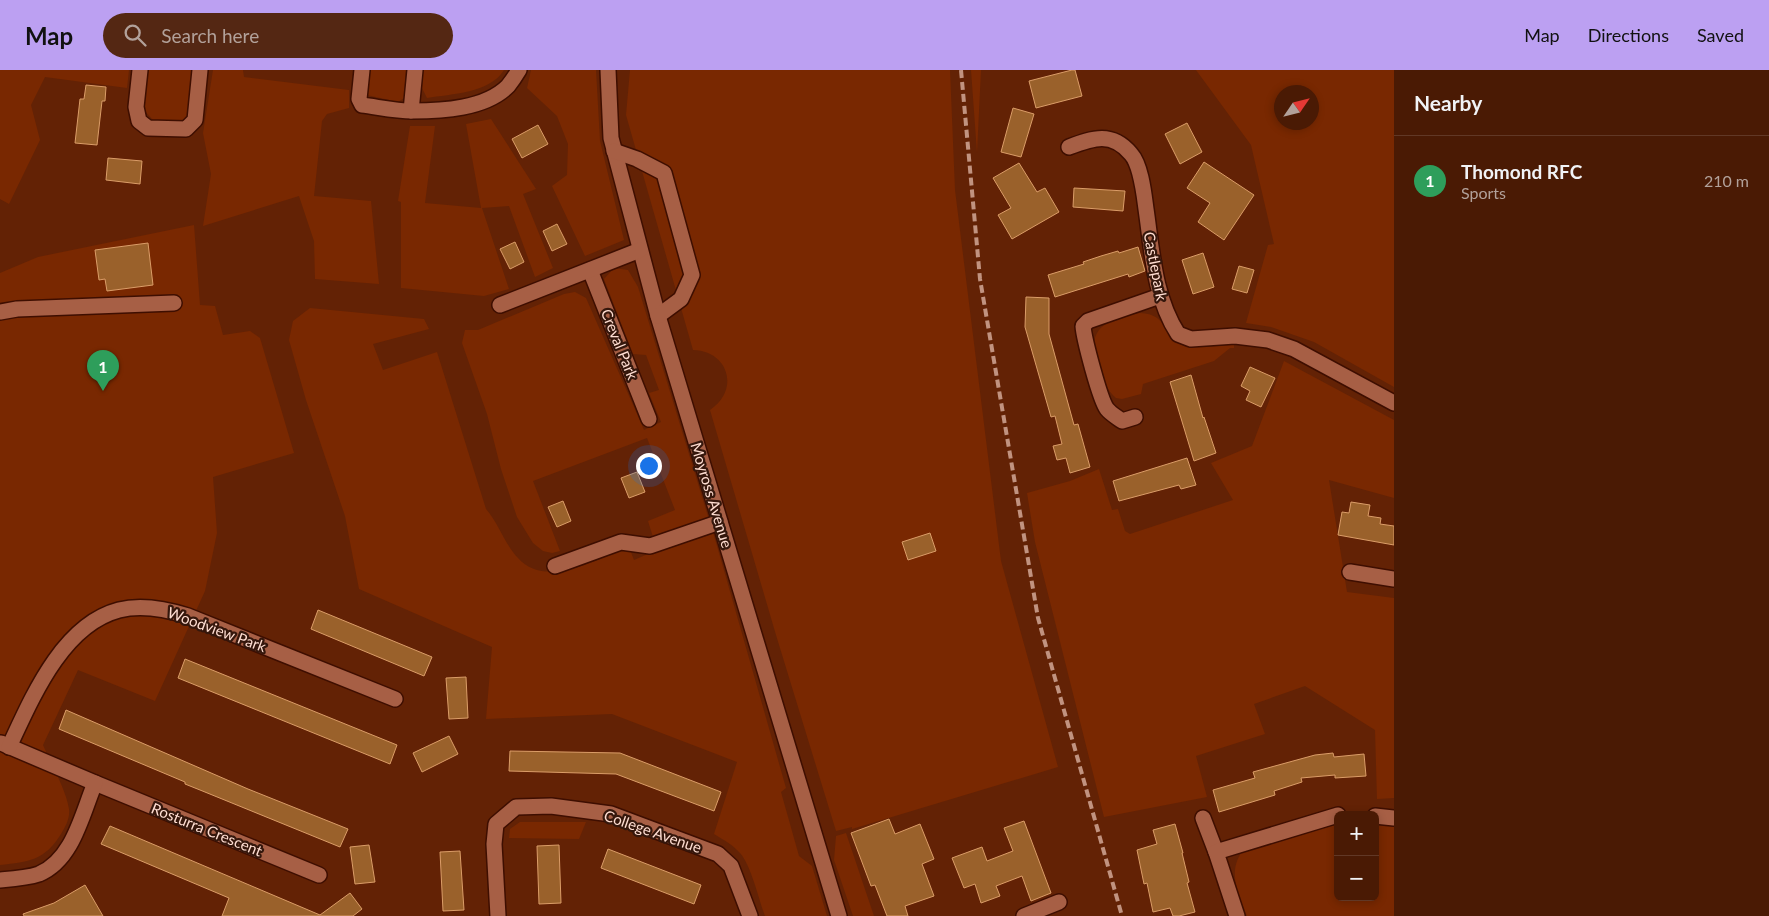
<!DOCTYPE html>
<html lang="en">
<head>
<meta charset="utf-8">
<style>
	:root { --surface:#4a1a04; --page:#542713; --text:#f1f3f6; --muted:#b2a19a; --line:#613826; --accent:#bca0f2 }
	body { margin:0; font-family:Lato,sans-serif; background:var(--page); color:var(--text) }
	.controls { position:absolute; right:15px; bottom:15px; display:grid; overflow:hidden; border-radius:8px; box-shadow:0 2px 8px #0003 }
	.controls button { width:45px; height:45px; display:grid; place-items:center; padding:0; border:0; border-bottom:1px solid var(--line); background:var(--surface); color:var(--text); font:25px sans-serif }
	.compass { position:absolute; left:1274px; top:15px; width:45px; height:45px; border-radius:50%; background:var(--surface); box-shadow:0 2px 8px #0003; rotate:55deg }
	.you { position:absolute; left:648px; top:395px; width:18px; height:18px; margin:-12px; border:4px solid #fff; border-radius:50%; background:#1a73e8; box-shadow:0 0 0 8px #1a73e833 }
	.badge { display:grid; place-items:center; width:32px; height:32px; border-radius:50%; background:var(--accent); color:#fff; font-size:16px; font-weight:700 }
	.pin { position:absolute; translate:-50% -41px; filter:drop-shadow(0 1px 2px #0008) }
	.pin::after { content:''; position:absolute; top:26px; width:18px; height:15px; background:inherit; clip-path:polygon(0 0,100% 0,50% 100%) }
	.list { margin:0; padding:0; list-style:none }
	h2 { display:flex; justify-content:space-between; align-items:center; height:65px; margin:0; padding:0 20px; font-size:21px }
	h2 small { font-size:16px; font-weight:400; color:var(--muted) }
	.list li { display:grid; grid-template-columns:32px 1fr auto; gap:15px; align-items:center; box-sizing:border-box; height:90px; padding:0 20px; border-top:1px solid var(--line) }
	.list b { display:block; font-size:19px; white-space:nowrap }
	.list p { margin:0; font-size:16px; white-space:nowrap; color:var(--muted) }
	.list em { font-size:16px; font-style:normal; color:var(--muted) }
	.icon { flex:none; width:28px; height:28px; fill:none; stroke:currentColor; stroke-width:2; stroke-linecap:round; stroke-linejoin:round }
	.map { position:relative; flex:none; width:1394px; height:846px; overflow:hidden }
	header { display:flex; align-items:center; gap:30px; box-sizing:border-box; height:70px; padding:0 25px; background:var(--accent); color:#111 }
	header strong { font-size:24px }
	nav { display:flex; gap:28px; margin-inline-start:auto; font-size:18px }
	.search { width:350px; height:45px; background:var(--page); display:flex; align-items:center; gap:12px; box-sizing:border-box; padding:0 18px; border-radius:28px; color:var(--muted); font-size:19px }
	main { display:flex }
	aside { flex:1; background:var(--surface) }
	.map>svg:first-child { display:block }
	.green { fill:#792801; fill-rule:evenodd }
	.building { fill:#9a612b; stroke:#db9d68 }
	.lines { fill:none; stroke-linecap:round; stroke-linejoin:round }
	.minor-casing { stroke:#3e0e00; stroke-width:18 }
	.minor { stroke:#a75f45; stroke-width:15 }
	.rail { stroke:#c19380; stroke-width:4; stroke-dasharray:8 4; stroke-linecap:butt }
	.labels { text-anchor:middle; dominant-baseline:central; stroke-width:4.5; stroke-linejoin:round; paint-order:stroke }
	.street-label { font-size:15px; fill:#ffded2; stroke:#35170c }
</style>
</head>
<body>
<header>
<strong>Map</strong>
<div class="search"><svg class="icon" aria-label="search" viewBox="0 0 24 24"><circle cx="10" cy="10" r="6"/><path d="M15 15l6 6"/></svg>Search here</div>
<nav><a>Map</a><a>Directions</a><a>Saved</a></nav>
</header>
<main>
<div class="map">
<svg width="1394" height="846" viewBox="0 0 1394 846">
	<rect width="100%" height="100%" fill="#632205"/>
	<g class="green">
		<path d="M 0,0 L 129,0 L 127,18 L 45,7 L 31,35 L 40,70 L 9,134 L 0,129 Z"/>
		<path d="M 148,0 L 193,0 L 189,47 L 182,52 L 153,50 L 144,40 Z"/>
		<path d="M 213,0 L 243,0 L 244,7 L 349,20 L 349,38 L 327,44 L 322,51 L 314,126 L 371,131 L 379,214 L 315,209 L 314,171 L 299,126 L 203,156 L 211,104 L 203,63 Z"/>
		<path d="M 369,0 L 406,0 L 404,28 L 398,32 L 367,25 L 366,20 Z"/>
		<path d="M 423,0 L 504,0 C 490,23 451,24 427,28 L 422,18 Z"/>
		<path d="M 531,0 L 596,0 L 600,71 L 624,170 L 585,186 L 552,116 L 567,105 L 568,74 L 557,46 L 527,18 Z"/>
		<path d="M 630,0 L 950,0 L 955,120 L 1001,491 L 1058,697 L 852,759 L 852,757 L 836,761 L 776,565 L 710,340 C 740,320 729,281 693,280 L 626,45 Z"/>
		<path d="M 971,0 L 981,0 L 977,83 Z"/>
		<path d="M 1196,0 L 1394,0 L 1394,317 L 1314,272 L 1271,257 L 1246,253 L 1268,175 L 1274,174 L 1251,75 ZM 1282,22 L 1312,22 L 1312,52 L 1282,52 Z"/>
		<path d="M 491,49 L 536,119 L 523,124 L 553,198 L 535,207 L 509,136 L 482,138 L 509,219 L 484,226 L 401,218 L 401,132 L 398,131 L 410,56 L 435,56 L 425,133 L 481,138 L 466,54 Z"/>
		<path d="M 194,155 L 200,235 L 215,236 L 223,265 L 250,261 L 260,268 L 294,383 L 213,407 L 217,463 L 205,521 L 155,631 L 78,600 L 43,675 C 51,693 66,720 69,739 C 70,748 66,756 61,764 C 45,790 29,792 0,795 L 0,203 L 38,187 Z"/>
		<path d="M 614,198 L 628,200 L 638,217 L 717,476 L 786,718 L 781,722 L 799,786 L 812,796 L 827,846 L 765,846 C 759,830 751,795 740,783 C 733,775 724,770 714,764 L 737,692 L 612,644 L 486,649 L 492,577 L 359,519 L 345,446 L 306,330 L 289,270 L 293,251 L 310,238 L 424,249 L 429,259 L 373,274 L 383,300 L 437,282 L 486,439 C 499,454 504,473 518,488 C 545,519 598,489 629,477 L 634,490 L 657,480 L 648,451 L 675,440 L 647,368 L 533,411 L 560,481 L 552,483 L 543,481 L 533,473 L 517,447 L 501,399 L 487,344 L 462,273 L 465,260 L 478,260 L 564,224 L 575,222 L 586,228 L 644,360 L 661,352 L 649,323 L 659,320 L 646,285 L 633,284 L 604,209 Z"/>
		<path d="M 1140,243 C 1169,244 1162,267 1184,276 C 1191,279 1224,275 1234,275 L 1234,278 L 1230,278 L 1214,291 L 1143,314 L 1141,324 L 1122,329 L 1116,328 C 1106,320 1104,309 1101,298 C 1099,291 1094,283 1094,276 C 1094,251 1121,247 1140,243 Z"/>
		<path d="M 1284,291 L 1394,350 L 1394,428 L 1329,410 L 1347,522 L 1394,528 L 1394,728 L 1377,729 L 1375,660 L 1305,616 L 1254,634 L 1265,664 L 1196,686 L 1207,727 L 1104,747 L 1035,472 L 1027,423 L 1070,411 L 1099,399 L 1112,440 L 1118,439 L 1125,461 L 1130,464 L 1233,430 L 1211,393 L 1252,376 Z"/>
		<path d="M 520,752 L 586,752 L 579,769 L 509,768 L 510,759 Z"/>
		<path d="M 1375,754 L 1394,756 L 1394,846 L 1247,846 C 1239,825 1227,802 1242,782 L 1312,759 L 1338,755 L 1338,827 L 1375,827 Z"/>
		<path d="M 846,763 L 874,846 L 853,846 L 834,790 L 836,766 Z"/>
	</g>
	<g class="building">
		<path d="M 1072,0 L 1075,0 L 1082,26 L 1036,38 L 1029,11 Z"/>
		<path d="M 86,15 L 106,17 L 105,31 L 102,31 L 97,75 L 75,73 L 80,29 L 84,29 Z"/>
		<path d="M 1013,38 L 1034,44 L 1021,87 L 1001,82 Z"/>
		<path d="M 1187,53 L 1202,82 L 1180,94 L 1165,64 Z"/>
		<path d="M 538,55 L 548,74 L 522,88 L 512,69 Z"/>
		<path d="M 108,88 L 142,91 L 140,114 L 106,110 Z"/>
		<path d="M 1204,92 L 1254,125 L 1224,170 L 1198,152 L 1210,133 L 1187,118 Z"/>
		<path d="M 1019,93 L 1037,122 L 1045,118 L 1059,142 L 1012,169 L 998,145 L 1011,138 L 993,108 Z"/>
		<path d="M 1074,118 L 1125,121 L 1123,141 L 1073,137 Z"/>
		<path d="M 557,154 L 567,174 L 552,181 L 543,161 Z"/>
		<path d="M 515,172 L 524,192 L 510,199 L 500,179 Z"/>
		<path d="M 148,173 L 153,215 L 107,221 L 105,209 L 99,210 L 95,180 Z"/>
		<path d="M 1138,177 L 1145,201 L 1129,207 L 1128,204 L 1055,227 L 1048,205 L 1084,194 L 1083,192 L 1101,186 L 1118,181 L 1119,183 Z"/>
		<path d="M 1203,183 L 1214,217 L 1193,224 L 1182,190 Z"/>
		<path d="M 1239,196 L 1254,200 L 1247,223 L 1232,219 Z"/>
		<path d="M 1026,227 L 1049,228 L 1049,264 L 1074,355 L 1078,354 L 1090,397 L 1070,403 L 1066,388 L 1057,390 L 1053,376 L 1062,374 L 1055,346 L 1051,347 L 1025,257 Z"/>
		<path d="M 1250,297 L 1275,308 L 1261,337 L 1246,330 L 1250,321 L 1241,316 Z"/>
		<path d="M 1191,305 L 1203,348 L 1204,347 L 1216,383 L 1194,391 L 1170,312 Z"/>
		<path d="M 1187,388 L 1196,415 L 1181,419 L 1179,415 L 1119,431 L 1113,411 Z"/>
		<path d="M 637,402 L 645,422 L 629,428 L 621,408 Z"/>
		<path d="M 563,431 L 571,451 L 557,457 L 548,437 Z"/>
		<path d="M 1351,432 L 1370,435 L 1368,446 L 1381,448 L 1380,454 L 1394,456 L 1394,475 L 1338,465 L 1342,442 L 1349,443 Z"/>
		<path d="M 930,463 L 936,481 L 908,490 L 902,472 Z"/>
		<path d="M 318,540 L 432,587 L 424,606 L 311,559 Z"/>
		<path d="M 185,589 L 397,675 L 390,694 L 178,608 Z"/>
		<path d="M 466,607 L 468,648 L 449,649 L 446,608 Z"/>
		<path d="M 66,640 L 248,719 L 348,759 L 340,777 L 200,720 L 185,714 L 185,712 L 59,659 Z"/>
		<path d="M 449,666 L 458,684 L 422,702 L 413,683 Z"/>
		<path d="M 510,681 L 620,683 L 721,722 L 714,741 L 616,704 L 509,701 Z"/>
		<path d="M 1333,683 L 1334,687 L 1364,684 L 1366,706 L 1335,708 L 1335,705 L 1301,708 L 1302,712 L 1274,721 L 1275,725 L 1219,742 L 1213,720 L 1255,708 L 1253,702 L 1315,685 Z"/>
		<path d="M 889,749 L 895,764 L 920,754 L 934,789 L 922,794 L 934,826 L 905,836 L 908,846 L 887,846 L 875,815 L 871,816 L 851,763 Z"/>
		<path d="M 1024,751 L 1051,823 L 1031,831 L 1022,806 L 996,816 L 1000,826 L 981,833 L 975,814 L 964,818 L 952,788 L 982,777 L 987,791 L 1013,781 L 1004,758 Z"/>
		<path d="M 1175,754 L 1183,783 L 1182,783 L 1189,812 L 1187,813 L 1195,842 L 1179,846 L 1173,846 L 1170,838 L 1153,842 L 1147,813 L 1144,814 L 1137,780 L 1157,774 L 1153,760 Z"/>
		<path d="M 110,756 L 320,845 L 350,823 L 362,839 L 353,846 L 222,846 L 229,828 L 101,774 Z"/>
		<path d="M 369,775 L 375,812 L 355,814 L 350,777 Z"/>
		<path d="M 559,775 L 561,833 L 539,834 L 537,776 Z"/>
		<path d="M 608,779 L 701,815 L 694,834 L 601,798 Z"/>
		<path d="M 460,781 L 464,840 L 443,841 L 440,782 Z"/>
		<path d="M 85,815 L 103,846 L 24,846 L 23,844 L 54,833 Z"/>
	</g>
	<g class="lines">
		<defs>
			<g id="minor">
				<path d="M 140,0 L 136,37 L 139,51 L 148,58 L 186,59 L 195,50 L 200,0"/>
				<path d="M 362,0 L 359,29 L 362,35 C 378,37 396,41 412,41 C 442,41 485,39 508,16 C 512,11 516,5 519,0"/>
				<path d="M 608,0 L 611,68 L 658,246 L 839,846"/>
				<path d="M 411,41 L 415,0"/>
				<path d="M 1069,77 C 1093,68 1112,61 1131,84 C 1141,95 1144,124 1146,139 C 1152,180 1154,227 1178,264 L 1191,269 L 1235,266 L 1268,270 L 1294,279 L 1394,333"/>
				<path d="M 614,81 L 637,89 L 664,103 L 692,205 L 681,229 L 658,246"/>
				<path d="M 590,200 L 649,349"/>
				<path d="M 500,235 L 640,180"/>
				<path d="M 0,242 L 17,239 L 174,233"/>
				<path d="M 1135,347 L 1122,351 C 1117,347 1111,344 1107,339 C 1100,330 1084,269 1083,256 L 1088,251 L 1160,226"/>
				<path d="M 555,496 L 621,472 L 650,476 L 720,452"/>
				<path d="M 1350,502 L 1394,509"/>
				<path d="M 1,673 L 95,713 L 319,805"/>
				<path d="M 9,677 C 32,628 62,555 119,540 C 142,534 166,539 188,546 L 395,629"/>
				<path d="M 1375,746 L 1394,748"/>
				<path d="M 1203,748 L 1216,782"/>
				<path d="M 0,810 C 12,809 27,808 39,804 C 73,790 82,744 95,713"/>
				<path d="M 498,846 L 494,774 L 496,754 L 516,737 L 551,736 L 611,744 L 718,784 L 731,796 L 750,846"/>
				<path d="M 1024,846 L 1059,832"/>
				<path d="M 1237,846 L 1216,782 L 1338,745"/>
			</g>
		</defs>
		<use href="#minor" class="minor-casing"/>
		<use href="#minor" class="minor"/>
		<path class="rail" d="M 961,0 L 980,209 L 1038,548 L 1122,846"/>
	</g>
	<g class="labels">
		<g class="street-label">
			<text transform="translate(1156 196) rotate(79)">Castlepark</text>
			<text transform="translate(620 274) rotate(68)">Creval Park</text>
			<text transform="translate(712 425) rotate(73)">Moyross Avenue</text>
			<text transform="translate(217 559) rotate(20)">Woodview Park</text>
			<text transform="translate(207 759) rotate(22)">Rosturra Crescent</text>
			<text transform="translate(653 761) rotate(19)">College Avenue</text>
		</g>
	</g>
</svg>
<div class="controls">
<button>+</button>
<button>−</button>
</div>
<svg class="compass" viewBox="-18 -18 36 36"><path d="M0-13l5 13h-10z" fill="#e53935"/><path d="M0 13l5-13h-10z" fill="#b2a19a"/></svg>
<div class="you"></div>
<div class="pin badge" style="left:103px;top:321px;background:#2e9e5b">1</div>
</div>
<aside>
<h2>Nearby<small></small></h2>
<ul class="list">
<li><span class="badge" style="background:#2e9e5b">1</span><div><b>Thomond RFC</b><p>Sports</p></div><em>210 m</em></li>
</ul>
</aside>
</main>
</body>
</html>
